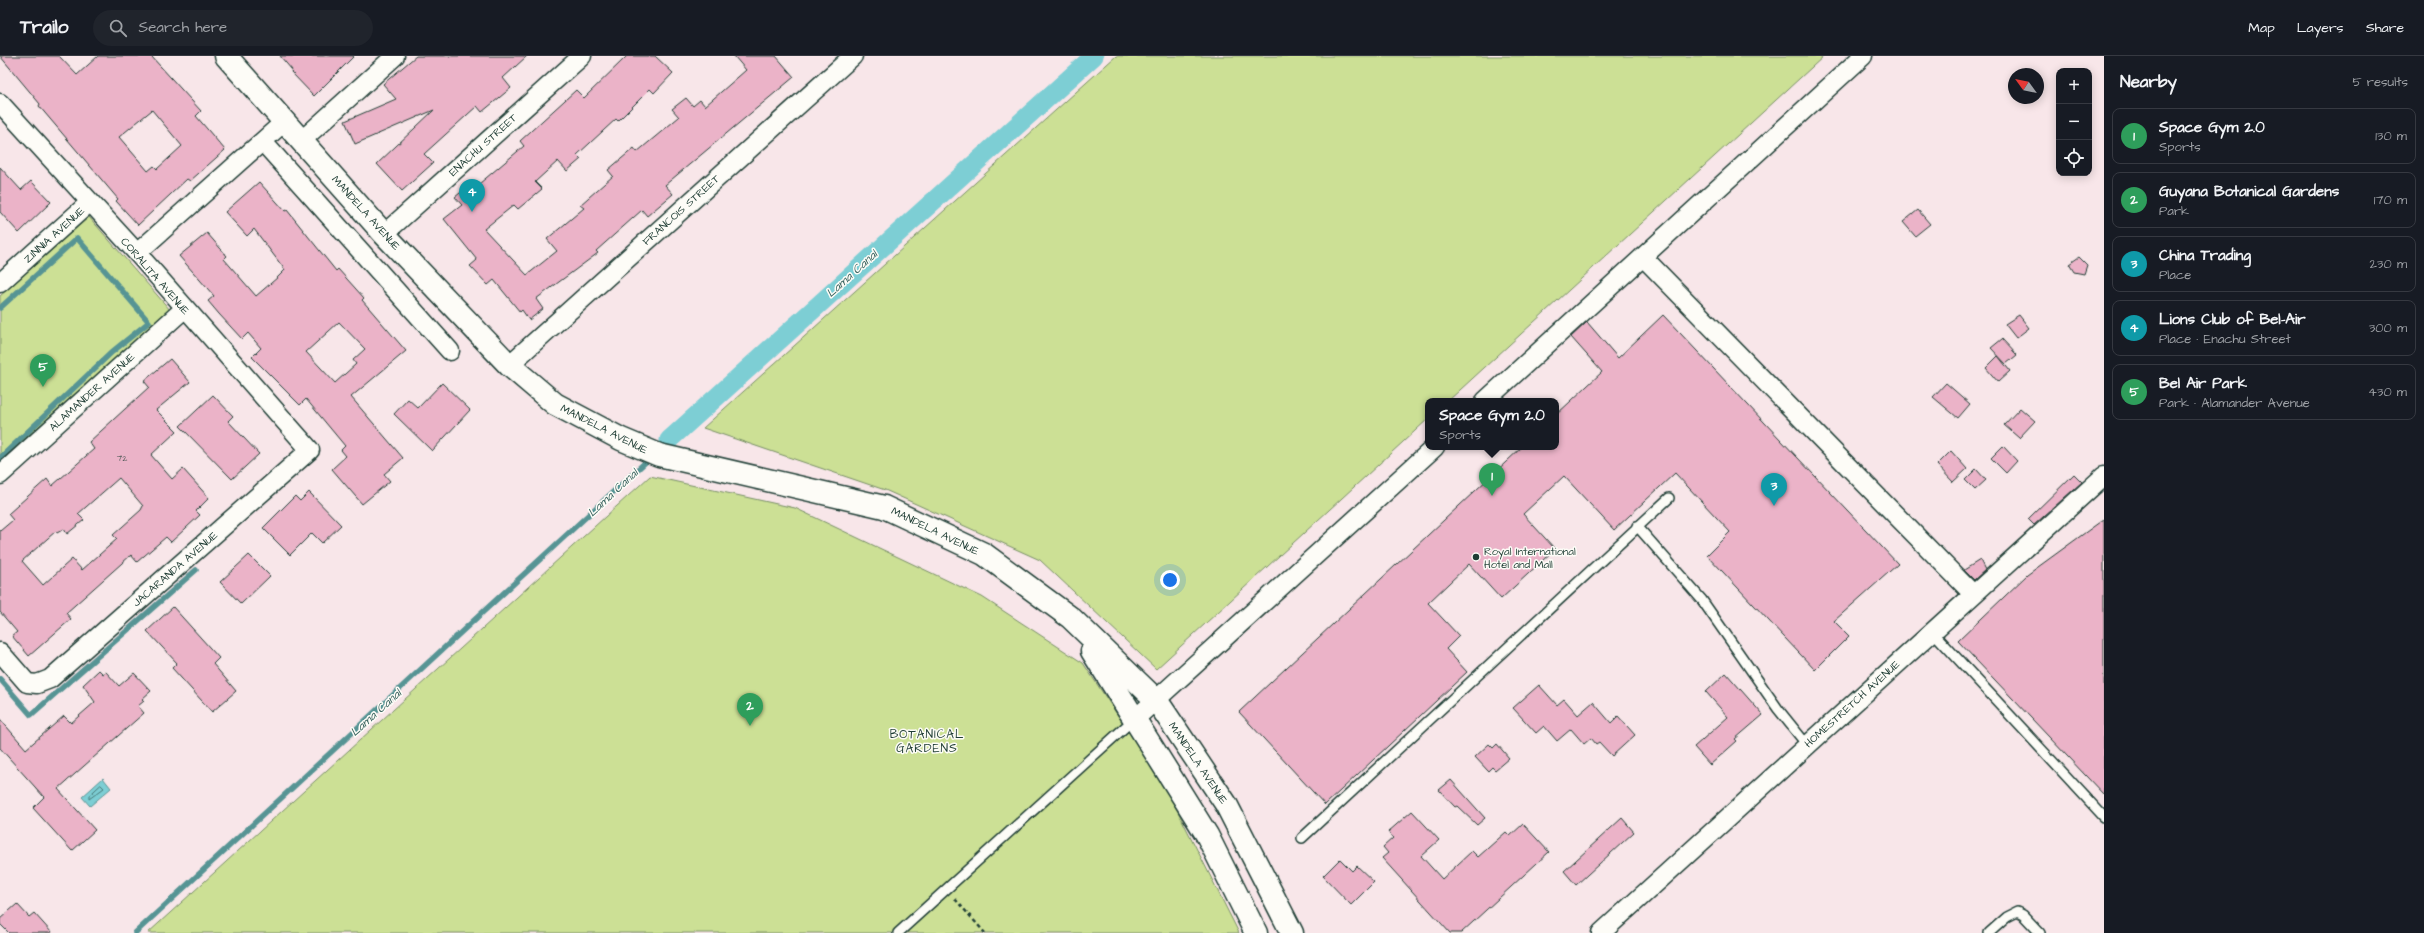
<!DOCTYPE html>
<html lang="en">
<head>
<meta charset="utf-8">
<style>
	:root { --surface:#171b24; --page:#20242c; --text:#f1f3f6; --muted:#9ea1a6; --line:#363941; --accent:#92a19f }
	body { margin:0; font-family:"Architects Daughter",sans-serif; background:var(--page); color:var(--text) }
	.controls { position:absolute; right:12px; top:12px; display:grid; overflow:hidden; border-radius:8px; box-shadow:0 2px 10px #0003 }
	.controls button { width:36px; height:36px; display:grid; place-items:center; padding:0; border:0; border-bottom:1px solid var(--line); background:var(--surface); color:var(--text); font:20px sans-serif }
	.compass { position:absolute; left:2008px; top:12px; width:36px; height:36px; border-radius:50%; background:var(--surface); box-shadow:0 2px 10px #0003; rotate:303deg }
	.you { position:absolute; left:1170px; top:524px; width:14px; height:14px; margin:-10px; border:3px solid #fff; border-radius:50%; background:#1a73e8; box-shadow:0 0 0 6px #1a73e833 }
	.badge { display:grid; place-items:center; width:26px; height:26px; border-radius:50%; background:var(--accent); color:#fff; font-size:13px; font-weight:700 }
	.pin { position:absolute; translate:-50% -33px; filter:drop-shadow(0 1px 2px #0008) }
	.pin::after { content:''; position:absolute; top:21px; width:14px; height:12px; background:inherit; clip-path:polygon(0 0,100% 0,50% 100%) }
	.popup { position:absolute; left:1425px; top:342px; width:134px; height:52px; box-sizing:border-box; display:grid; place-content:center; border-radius:8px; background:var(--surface); filter:drop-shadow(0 1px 3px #0005); font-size:13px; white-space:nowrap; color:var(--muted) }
	.popup b { font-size:15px; color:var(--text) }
	.popup::after { content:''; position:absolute; left:50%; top:100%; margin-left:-8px; border:8px solid transparent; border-top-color:var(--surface) }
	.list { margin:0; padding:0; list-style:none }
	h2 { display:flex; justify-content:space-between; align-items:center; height:52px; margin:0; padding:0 16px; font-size:17px }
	h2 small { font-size:13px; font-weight:400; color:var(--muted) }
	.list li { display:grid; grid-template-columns:26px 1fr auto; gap:12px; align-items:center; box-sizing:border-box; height:56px; margin:0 8px 8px; padding:0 8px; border:1px solid var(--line); border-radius:8px }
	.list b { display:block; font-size:15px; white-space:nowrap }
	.list p { margin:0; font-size:13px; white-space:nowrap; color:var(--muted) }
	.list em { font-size:13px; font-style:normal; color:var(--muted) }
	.icon { flex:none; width:22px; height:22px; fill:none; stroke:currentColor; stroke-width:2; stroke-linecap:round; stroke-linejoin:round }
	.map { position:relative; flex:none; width:2104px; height:877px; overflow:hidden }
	header { display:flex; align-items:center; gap:24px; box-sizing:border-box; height:56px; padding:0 20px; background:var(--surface); border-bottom:1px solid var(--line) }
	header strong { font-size:19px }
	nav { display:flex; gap:22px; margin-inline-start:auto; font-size:14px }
	.search { width:280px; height:36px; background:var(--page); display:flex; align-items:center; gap:10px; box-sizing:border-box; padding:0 14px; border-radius:22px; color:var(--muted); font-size:15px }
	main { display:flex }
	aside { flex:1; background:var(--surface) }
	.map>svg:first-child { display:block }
	.green { fill:#cce095; stroke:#768e64 }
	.water { fill:#7dced4; stroke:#579494 }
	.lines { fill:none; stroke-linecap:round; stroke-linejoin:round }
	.shore { stroke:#457774; stroke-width:1 }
	.stream { stroke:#579494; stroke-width:5.5 }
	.canal { stroke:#7dced4; stroke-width:19 }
	.building { fill:#ebb3c8; stroke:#1f3d34; fill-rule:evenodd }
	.service-casing { stroke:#1f3d34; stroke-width:12 }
	.minor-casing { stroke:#1f3d34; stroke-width:21 }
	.secondary-casing { stroke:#1f3d34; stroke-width:25 }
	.path { stroke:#1f3d34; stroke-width:2.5; stroke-dasharray:4 3; stroke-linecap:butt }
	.service { stroke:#fdfcf7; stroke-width:9 }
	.minor { stroke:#fdfcf7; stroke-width:18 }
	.secondary { stroke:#fdfcf7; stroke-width:22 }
	.poi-dot { fill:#1f3d34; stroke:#fdfcf7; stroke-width:1.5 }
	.labels { text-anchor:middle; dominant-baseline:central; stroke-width:3; stroke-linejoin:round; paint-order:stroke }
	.number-label { font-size:9px; fill:#525a59 }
	.street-label { font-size:11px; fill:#1f3d34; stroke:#fdfcf7 }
	.poi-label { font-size:11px; fill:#1f3d34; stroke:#fdfcf7; text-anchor:start }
	.water-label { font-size:12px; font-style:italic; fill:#36615c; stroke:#fdfcf7 }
	.neighbourhood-label { font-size:12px; letter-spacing:1px; fill:#1f3d34; stroke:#fdfcf7 }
</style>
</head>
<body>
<header>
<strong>Trailo</strong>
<div class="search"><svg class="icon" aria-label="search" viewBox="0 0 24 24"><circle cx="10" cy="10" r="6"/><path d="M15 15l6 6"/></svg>Search here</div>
<nav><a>Map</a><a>Layers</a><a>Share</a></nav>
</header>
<main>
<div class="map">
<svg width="2104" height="877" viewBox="0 0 2104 877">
	<rect width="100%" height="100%" fill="#f8e6e9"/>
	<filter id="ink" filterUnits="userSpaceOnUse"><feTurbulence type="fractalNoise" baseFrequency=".025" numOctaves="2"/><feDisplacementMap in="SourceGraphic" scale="8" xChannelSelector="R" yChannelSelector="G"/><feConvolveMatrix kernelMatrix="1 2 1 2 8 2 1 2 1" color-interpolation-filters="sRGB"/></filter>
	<g filter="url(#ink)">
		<g class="green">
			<path d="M 1116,0 L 1824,0 L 1448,345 L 1428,345 L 1428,363 L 1156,613 L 1040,504 L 885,434 L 703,372 Z"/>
			<path d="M 89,161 L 171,255 L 0,408 L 0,240 Z"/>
			<path d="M 650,420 L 795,452 L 982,541 L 1083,607 L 1166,732 L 1239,877 L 148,877 Z"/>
		</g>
		<path class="water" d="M 103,722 L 111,732 L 90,750 L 82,741 Z"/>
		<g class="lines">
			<path class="shore" d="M 101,729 L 104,732 L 89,743 L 89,740 Z"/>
			<g class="stream">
				<path d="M 0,252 L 77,182 L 149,266 L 112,296 L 0,402"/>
				<path d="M 659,394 L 669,384"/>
				<path d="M 0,623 L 31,659 L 196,514"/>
				<path d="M 135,877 L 651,401"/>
			</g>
			<path class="canal" d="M 669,384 L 1094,0"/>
		</g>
		<g class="building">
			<path d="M 0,0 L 59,0 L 77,19 L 98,0 L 151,0 L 201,55 L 196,60 L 225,94 L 190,125 L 187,123 L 138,169 L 116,145 L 118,143 L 39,50 L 40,48 ZM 152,54 L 182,90 L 157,113 L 154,110 L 148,115 L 119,81 Z"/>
			<path d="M 280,0 L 354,0 L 314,40 L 291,16 L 292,14 Z"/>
			<path d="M 416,0 L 527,0 L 503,22 L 511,32 L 482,56 L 477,50 L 424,98 L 433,107 L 402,135 L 377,108 L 434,54 L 355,88 L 345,65 L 396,43 L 383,28 Z"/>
			<path d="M 627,0 L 655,0 L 673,17 L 654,37 L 650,33 L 618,65 L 616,63 L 577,99 L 581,103 L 567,115 L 558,105 L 535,126 L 542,133 L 518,153 L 514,149 L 484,173 L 527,219 L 557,195 L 547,183 L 584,152 L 580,149 L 613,120 L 608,114 L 634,92 L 637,96 L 679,61 L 672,53 L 686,42 L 693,50 L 700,44 L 705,50 L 746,14 L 734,0 L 776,0 L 794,21 L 665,129 L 673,138 L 647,160 L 642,154 L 596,195 L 598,197 L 536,243 L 543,253 L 529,264 L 522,254 L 520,256 L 494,224 L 488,229 L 470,210 L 477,204 L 444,163 L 462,149 L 455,141 L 470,129 L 473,133 L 524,90 L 520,85 L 576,34 L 584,42 Z"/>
			<path d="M 0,111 L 21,134 L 31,125 L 51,146 L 19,177 L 0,156 Z"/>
			<path d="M 259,126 L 285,155 L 287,154 L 336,215 L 338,213 L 364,242 L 362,244 L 406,295 L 351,341 L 403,402 L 384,418 L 390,425 L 362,448 L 332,413 L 346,400 L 341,394 L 345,390 L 306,343 L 300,349 L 252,301 L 261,292 L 248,277 L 242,283 L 219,258 L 208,245 L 214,240 L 179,200 L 207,177 L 227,200 L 224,203 L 256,240 L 278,221 L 285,214 L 254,173 L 247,180 L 225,156 ZM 339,266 L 365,293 L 353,304 L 356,308 L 335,327 L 306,296 Z"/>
			<path d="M 1918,154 L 1930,168 L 1915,180 L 1903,166 Z"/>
			<path d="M 2079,201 L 2087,209 L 2084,218 L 2074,216 L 2069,208 Z"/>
			<path d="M 1663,259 L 1898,508 L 1834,565 L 1849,580 L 1815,614 L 1707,499 L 1730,476 L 1675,417 L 1614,474 L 1564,420 L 1523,458 L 1555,493 L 1501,543 L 1469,508 L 1428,547 L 1459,580 L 1446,593 L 1467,616 L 1325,749 L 1239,656 L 1522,391 L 1556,391 L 1556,359 L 1602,316 L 1571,281 L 1587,266 L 1618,302 Z"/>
			<path d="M 2019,259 L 2029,272 L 2016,282 L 2005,268 Z"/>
			<path d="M 2002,283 L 2017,299 L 2006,308 L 1991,292 Z"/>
			<path d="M 1998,300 L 2010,315 L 1998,326 L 1986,312 Z"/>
			<path d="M 170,303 L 190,326 L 156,354 L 177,375 L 151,399 L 172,423 L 183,413 L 209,442 L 196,455 L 200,459 L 171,486 L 166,481 L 137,506 L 131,499 L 66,557 L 71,563 L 29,600 L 12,580 L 17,576 L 0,556 L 0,475 L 13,464 L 8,458 L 47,423 L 52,430 L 94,393 L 89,386 L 149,331 L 144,325 ZM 119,422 L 143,450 L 141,454 L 113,479 L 117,483 L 82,514 L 72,503 L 43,529 L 22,505 L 56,475 L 57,477 L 64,473 L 67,478 L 84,464 L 78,458 Z"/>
			<path d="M 442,327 L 470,354 L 432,395 L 394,358 L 408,343 L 418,352 Z"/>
			<path d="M 1946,327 L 1970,348 L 1958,362 L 1933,341 Z"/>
			<path d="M 213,339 L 233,360 L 228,365 L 259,398 L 232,423 L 180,370 Z"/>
			<path d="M 2020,352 L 2035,365 L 2019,382 L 2004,369 Z"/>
			<path d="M 2003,390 L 2017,405 L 2006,417 L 1991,402 Z"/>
			<path d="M 1951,395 L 1967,413 L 1953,426 L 1937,409 Z"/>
			<path d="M 1976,413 L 1986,424 L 1975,434 L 1965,424 Z"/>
			<path d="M 2074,418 L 2082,426 L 2034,469 L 2028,463 Z"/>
			<path d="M 309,436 L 341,469 L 322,487 L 312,477 L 290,499 L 263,472 L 295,440 L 300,445 Z"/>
			<path d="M 2104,463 L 2104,739 L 1958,585 L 2027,519 Z"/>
			<path d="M 249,499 L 270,520 L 241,548 L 220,526 Z"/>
			<path d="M 1980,504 L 1985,514 L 1974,524 L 1964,514 Z"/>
			<path d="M 173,551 L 219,602 L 213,608 L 236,635 L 212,656 L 172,612 L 177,607 L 147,575 Z"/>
			<path d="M 99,614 L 103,618 L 106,616 L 119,630 L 134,617 L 151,635 L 142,643 L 144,645 L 138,650 L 144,657 L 58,733 L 95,774 L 72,795 L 33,752 L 44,741 L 0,692 L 0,663 L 26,693 L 64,660 L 71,667 L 95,646 L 83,629 Z"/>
			<path d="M 1726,617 L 1763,659 L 1735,683 L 1737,685 L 1710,709 L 1694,691 L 1728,661 L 1706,636 Z"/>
			<path d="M 1539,629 L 1557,649 L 1564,643 L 1578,659 L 1593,646 L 1611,667 L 1618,660 L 1635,679 L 1612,700 L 1599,686 L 1596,688 L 1591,682 L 1584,688 L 1571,673 L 1557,685 L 1544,670 L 1536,677 L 1513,652 Z"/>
			<path d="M 1489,688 L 1493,692 L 1497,688 L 1509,702 L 1495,714 L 1492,711 L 1488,715 L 1475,701 Z"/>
			<path d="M 1451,724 L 1485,762 L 1477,769 L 1457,750 L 1455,751 L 1439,734 Z"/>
			<path d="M 1412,755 L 1439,784 L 1421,800 L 1442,823 L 1472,795 L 1478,801 L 1506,776 L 1510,780 L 1523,768 L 1549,796 L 1461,877 L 1450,877 L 1382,802 L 1388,797 L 1383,791 L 1393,782 L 1388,776 Z"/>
			<path d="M 1622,762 L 1634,776 L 1576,829 L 1564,815 Z"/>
			<path d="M 1340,803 L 1352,815 L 1357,810 L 1374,826 L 1351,849 L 1323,820 Z"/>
			<path d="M 17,848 L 29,861 L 34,857 L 52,877 L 9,877 L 0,868 L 0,863 Z"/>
		</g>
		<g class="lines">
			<defs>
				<g id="service">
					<path d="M 1637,470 L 1702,544 L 1778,653 L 1807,689"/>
					<path d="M 1932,575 L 2104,761"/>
					<path d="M 1302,782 L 1669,442"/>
					<path d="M 898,877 L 1134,663"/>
					<path d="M 1989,877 L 2007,861 L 2017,856 L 2023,859 L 2040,877"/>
				</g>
				<g id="minor">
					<path d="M 0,47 L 137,197 L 310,394 L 50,623 L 37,628 L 27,627 L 0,596"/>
					<path d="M 301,85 L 395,0"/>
					<path d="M 263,86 L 450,295"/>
					<path d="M 384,178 L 582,0"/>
					<path d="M 137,197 L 284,66"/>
					<path d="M 1643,201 L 1973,538"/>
					<path d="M 0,227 L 89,147"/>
					<path d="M 509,309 L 853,0"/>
					<path d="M 1485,345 L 1863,0"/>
					<path d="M 0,419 L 184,253"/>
					<path d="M 1136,662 L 1435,391"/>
					<path d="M 1601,877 L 2104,420"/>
				</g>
				<g id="secondary">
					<path d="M 226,0 L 384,178 L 509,309 L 555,348 L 621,383 L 659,399 L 884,451 L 984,498 L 1071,562 L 1157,645 L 1226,748 L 1292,877"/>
					<path d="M 1092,595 L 1207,779 L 1256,877"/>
				</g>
			</defs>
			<use href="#service" class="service-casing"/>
			<use href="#minor" class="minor-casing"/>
			<use href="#secondary" class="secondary-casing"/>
			<path class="path" d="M 955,843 L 985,877"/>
			<use href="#service" class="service"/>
			<use href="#minor" class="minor"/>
			<use href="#secondary" class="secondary"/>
		</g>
	</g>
	<circle class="poi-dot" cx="1476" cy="501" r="4"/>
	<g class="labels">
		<g class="number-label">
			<text x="122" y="402">72</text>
		</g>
		<g class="street-label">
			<text transform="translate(483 89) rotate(-42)">ENACHU STREET</text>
			<text transform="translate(681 154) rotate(-42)">FRANCOIS STREET</text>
			<text transform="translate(366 157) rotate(48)">MANDELA AVENUE</text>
			<text transform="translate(54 179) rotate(-42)">ZINNIA AVENUE</text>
			<text transform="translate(155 220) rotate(49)">CORALITA AVENUE</text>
			<text transform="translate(92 336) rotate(-42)">ALAMANDER AVENUE</text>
			<text transform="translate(604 373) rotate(27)">MANDELA AVENUE</text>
			<text transform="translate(935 475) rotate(26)">MANDELA AVENUE</text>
			<text transform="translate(175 513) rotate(-41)">JACARANDA AVENUE</text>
			<text transform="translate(1852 648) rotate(-42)">HOMESTRETCH AVENUE</text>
			<text transform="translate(1198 707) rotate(56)">MANDELA AVENUE</text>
		</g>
		<g class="poi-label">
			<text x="1484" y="495">Royal International<tspan x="1484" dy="13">Hotel and Mall</tspan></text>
		</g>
		<g class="water-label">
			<text transform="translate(852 218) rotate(-42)">Lama Canal</text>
			<text transform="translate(613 437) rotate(-43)">Lama Canal</text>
			<text transform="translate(376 657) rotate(-42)">Lama Canal</text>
		</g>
		<g class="neighbourhood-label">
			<text x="927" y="678">BOTANICAL<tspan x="927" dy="14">GARDENS</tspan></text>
		</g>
	</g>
</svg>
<div class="controls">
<button>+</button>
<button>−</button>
<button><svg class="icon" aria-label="locate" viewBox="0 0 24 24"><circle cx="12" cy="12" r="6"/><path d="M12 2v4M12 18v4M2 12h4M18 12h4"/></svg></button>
</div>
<svg class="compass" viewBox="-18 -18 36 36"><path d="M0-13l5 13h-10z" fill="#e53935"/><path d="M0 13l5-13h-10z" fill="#9ea1a6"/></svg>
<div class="you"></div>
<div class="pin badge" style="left:1492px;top:440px;background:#2e9e5b">1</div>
<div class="popup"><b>Space Gym 2.0</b>Sports</div>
<div class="pin badge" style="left:750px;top:670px;background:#2e9e5b">2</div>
<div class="pin badge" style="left:1774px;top:450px;background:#0f9aa8">3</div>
<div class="pin badge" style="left:472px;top:156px;background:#0f9aa8">4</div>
<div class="pin badge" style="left:43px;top:331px;background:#2e9e5b">5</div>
</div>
<aside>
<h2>Nearby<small>5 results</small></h2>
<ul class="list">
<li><span class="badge" style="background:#2e9e5b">1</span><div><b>Space Gym 2.0</b><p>Sports</p></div><em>130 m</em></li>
<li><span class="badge" style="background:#2e9e5b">2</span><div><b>Guyana Botanical Gardens</b><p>Park</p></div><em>170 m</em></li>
<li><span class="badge" style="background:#0f9aa8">3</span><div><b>China Trading</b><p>Place</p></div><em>230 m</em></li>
<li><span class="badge" style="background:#0f9aa8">4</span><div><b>Lions Club of Bel-Air</b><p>Place · Enachu Street</p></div><em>300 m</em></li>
<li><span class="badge" style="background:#2e9e5b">5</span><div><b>Bel Air Park</b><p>Park · Alamander Avenue</p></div><em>430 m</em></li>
</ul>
</aside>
</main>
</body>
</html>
